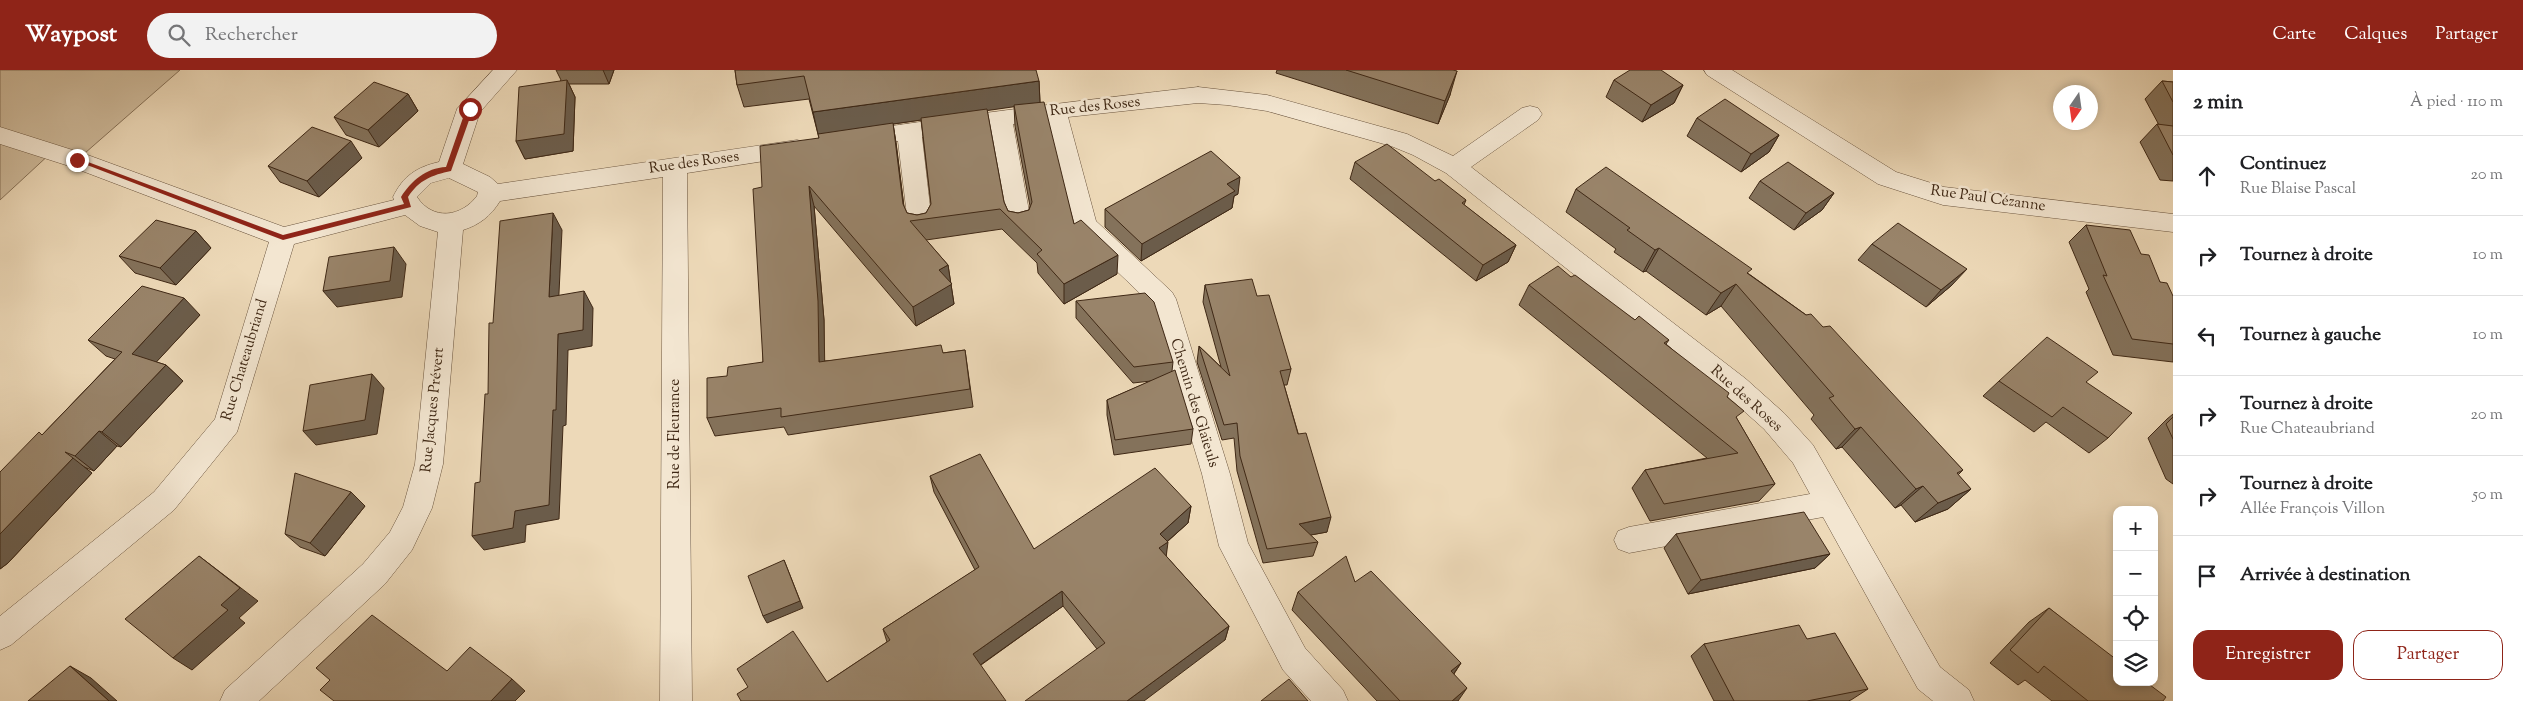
<!DOCTYPE html>
<html lang="fr">
<head>
<meta charset="utf-8">
<style>
	:root { --surface:#fff; --page:#f2f2f2; --text:#202124; --muted:#757577; --line:#e0e0e0; --accent:#8f2418 }
	body { margin:0; font-family:"Sorts Mill Goudy",serif; background:var(--page); color:var(--text) }
	.controls { position:absolute; right:15px; bottom:15px; display:grid; overflow:hidden; border-radius:10px; box-shadow:0 2px 8px #0003 }
	.controls button { width:45px; height:45px; display:grid; place-items:center; padding:0; border:0; border-bottom:1px solid var(--line); background:var(--surface); color:var(--text); font:25px sans-serif }
	.compass { position:absolute; left:2053px; top:15px; width:45px; height:45px; border-radius:50%; background:var(--surface); box-shadow:0 2px 8px #0003; rotate:193deg }
	.stop { position:absolute; width:15px; height:15px; margin:-11px; border:4px solid #8f2418; border-radius:50%; background:#fff }
	.stop.end { background:#8f2418; border-color:#fff; box-shadow:0 1px 5px #0008 }
	.list { margin:0; padding:0; list-style:none }
	h2 { display:flex; justify-content:space-between; align-items:center; height:65px; margin:0; padding:0 20px; font-size:21px }
	h2 small { font-size:16px; font-weight:400; color:var(--muted) }
	.list li { display:grid; grid-template-columns:32px 1fr auto; gap:15px; align-items:center; box-sizing:border-box; height:80px; padding:0 20px; border-top:1px solid var(--line) }
	.list b { display:block; font-size:19px; white-space:nowrap }
	.list p { margin:0; font-size:16px; white-space:nowrap; color:var(--muted) }
	.list em { font-size:16px; font-style:normal; color:var(--muted) }
	.actions { display:flex; gap:10px; padding:15px 20px }
	.actions a { flex:1; padding:11px 0; border:1px solid var(--accent); border-radius:15px; text-align:center; font-size:18px; color:var(--accent) }
	.actions .main { background:var(--accent); color:#fff }
	.icon { flex:none; width:28px; height:28px; fill:none; stroke:currentColor; stroke-width:2; stroke-linecap:round; stroke-linejoin:round }
	.map { position:relative; flex:none; width:2173px; height:631px; overflow:hidden }
	header { display:flex; align-items:center; gap:30px; box-sizing:border-box; height:70px; padding:0 25px; background:var(--accent); color:#fff }
	header strong { font-size:24px }
	nav { display:flex; gap:28px; margin-inline-start:auto; font-size:18px }
	.search { width:350px; height:45px; background:var(--page); display:flex; align-items:center; gap:12px; box-sizing:border-box; padding:0 18px; border-radius:28px; color:var(--muted); font-size:19px }
	main { display:flex }
	aside { flex:1; background:var(--surface) }
	.map>svg:first-child { display:block }
	.green { fill:#cfbb9c; stroke:#877258 }
	.lines { fill:none; stroke-linecap:round; stroke-linejoin:round }
	.minor-casing { stroke:#6a543e; stroke-width:1 }
	.minor { fill:#f3e6d1; fill-rule:evenodd }
	.wall { fill:#84725b; stroke:#3f2815; fill-rule:evenodd }
	.shaded-wall { fill:#6b5c4a; stroke:#3f2815 }
	.building { fill:#99846a; stroke:#3f2815 }
	.route { fill:#8f2418 }
	.labels { text-anchor:middle; dominant-baseline:central; stroke-width:5; stroke-linejoin:round; paint-order:stroke }
	.street-label { font-size:15px; fill:#3f2815; stroke:#f3e6d1 }
</style>
</head>
<body>
<header>
<strong>Waypost</strong>
<div class="search"><svg class="icon" aria-label="search" viewBox="0 0 24 24"><circle cx="10" cy="10" r="6"/><path d="M15 15l6 6"/></svg>Rechercher</div>
<nav><a>Carte</a><a>Calques</a><a>Partager</a></nav>
</header>
<main>
<div class="map">
<svg width="2173" height="631" viewBox="0 0 2173 631">
	<rect width="100%" height="100%" fill="#edd9b8"/>
	<filter id="stains"><feTurbulence type="fractalNoise" baseFrequency=".004" numOctaves="4"/><feColorMatrix values="0 0 0 0 .2 0 0 0 0 .09 0 0 0 0 .02 0 0 0 .5 -.17"/></filter>
	<radialGradient id="worn" r=".72"><stop offset=".6" stop-color="#630" stop-opacity="0"/><stop offset="1" stop-color="#630" stop-opacity=".3"/></radialGradient>
	<path class="green" d="M 0,0 L 180,0 L 77,90 L 52,82 L 0,130 Z"/>
	<g class="lines">
		<defs>
			<g id="minor">
				<path d="M 493,0 L 517,0 L 480,42 L 463,94 L 490,107 L 498,114 L 797,70 L 805,72 L 809,78 L 805,84 L 797,86 L 687,103 L 692,631 L 660,631 L 663,107 L 500,131 C 491,146 479,155 463,160 L 443,394 L 432,438 L 412,480 L 385,514 L 259,631 L 220,631 L 225,620 L 363,494 L 390,462 L 403,437 L 415,394 L 438,162 L 420,156 L 405,145 L 294,174 L 237,362 L 174,440 L 11,575 L 0,580 L 0,546 L 154,422 L 215,349 L 269,172 L 69,96 L 0,74 L 0,57 L 85,84 L 284,157 L 394,130 L 393,127 C 403,106 417,97 439,92 L 457,39 ZM 449,108 L 478,122 L 477,126 C 461,147 433,151 417,127 L 431,113 Z"/>
				<path d="M 1704,0 L 1732,0 L 1896,102 L 1944,117 L 2173,144 L 2173,162 L 1943,135 L 1878,114 L 1707,5 Z"/>
				<path d="M 1198,17 L 1267,25 L 1407,64 L 1453,86 L 1522,38 L 1530,36 L 1538,38 L 1542,44 L 1538,50 L 1471,97 L 1746,309 L 1784,343 L 1813,375 L 1940,597 L 1969,620 L 1974,631 L 1933,631 L 1918,619 L 1823,447 L 1629,483 L 1618,479 L 1614,470 L 1618,461 L 1629,457 L 1810,424 L 1793,393 L 1764,359 L 1726,325 L 1446,103 L 1413,85 L 1391,76 L 1267,41 L 1227,35 L 1198,33 L 1068,47 L 1096,151 L 1172,222 L 1176,229 L 1230,404 L 1248,473 L 1305,578 L 1343,620 L 1348,631 L 1311,631 L 1283,600 L 1219,476 L 1202,404 L 1151,234 L 1076,162 L 1073,155 L 1046,50 L 1013,54 L 1031,152 L 1028,159 L 1019,161 L 1010,159 L 1007,152 L 990,57 L 922,67 L 932,154 L 929,161 L 920,163 L 911,161 L 908,154 L 898,71 L 857,77 L 849,75 L 845,69 L 849,63 L 857,61 C 970,44 1084,30 1198,17 Z"/>
			</g>
		</defs>
		<use href="#minor" class="minor-casing"/>
		<use href="#minor" class="minor"/>
	</g>
	<g class="wall">
		<path d="M 556,0 L 614,0 L 609,14 L 569,14 L 575,27 L 573,81 L 525,89 L 516,71 L 561,10 Z"/>
		<path d="M 735,0 L 1039,11 L 1040,32 L 1074,154 L 1117,204 L 1064,234 L 1038,203 L 1037,193 L 1002,159 L 926,170 L 948,195 L 954,234 L 916,256 L 814,136 L 824,250 L 824,291 L 943,283 L 965,280 L 973,337 L 788,365 L 784,357 L 715,366 L 707,348 L 727,306 L 763,292 L 762,117 L 819,68 L 809,29 L 744,37 L 737,15 ZM 1014,36 L 1015,56 L 1030,136 L 1029,140 L 1018,143 L 1008,141 L 1004,132 L 987,40 ZM 921,50 L 931,134 L 926,143 L 917,145 L 907,143 L 904,137 L 896,73 L 893,54 Z"/>
		<path d="M 1277,0 L 1453,0 L 1450,25 L 1438,54 L 1276,3 Z"/>
		<path d="M 1614,10 L 1683,15 L 1674,33 L 1642,52 L 1606,27 Z"/>
		<path d="M 2162,11 L 2173,12 L 2173,111 L 2160,110 L 2140,72 L 2157,54 L 2159,55 L 2145,29 Z"/>
		<path d="M 408,24 L 418,41 L 379,77 L 346,65 L 334,47 Z"/>
		<path d="M 1697,48 L 1779,65 L 1769,82 L 1741,102 L 1687,66 Z"/>
		<path d="M 362,88 L 319,127 L 280,112 L 268,96 Z"/>
		<path d="M 1355,92 L 1435,111 L 1466,130 L 1464,135 L 1516,175 L 1508,192 L 1476,211 L 1350,109 Z"/>
		<path d="M 1760,111 L 1834,123 L 1822,140 L 1794,160 L 1749,128 Z"/>
		<path d="M 1576,119 L 1749,204 L 1823,257 L 1963,400 L 1958,405 L 1971,419 L 1948,439 L 1915,452 L 1901,435 L 1895,438 L 1842,377 L 1836,379 L 1811,349 L 1814,345 L 1721,236 L 1706,245 L 1646,201 L 1643,202 L 1614,182 L 1616,179 L 1566,142 Z"/>
		<path d="M 1238,124 L 1234,126 L 1232,138 L 1141,191 L 1105,157 L 1105,139 Z"/>
		<path d="M 2086,155 L 2141,184 L 2160,212 L 2173,226 L 2173,292 L 2113,285 L 2086,222 L 2089,219 L 2069,172 Z"/>
		<path d="M 196,161 L 211,178 L 176,215 L 135,203 L 119,186 Z"/>
		<path d="M 1872,174 L 1952,215 L 1926,237 L 1858,190 Z"/>
		<path d="M 1571,207 L 1635,250 L 1669,270 L 1666,274 L 1727,327 L 1737,349 L 1775,414 L 1759,431 L 1650,451 L 1632,418 L 1645,400 L 1707,388 L 1519,235 L 1529,215 Z"/>
		<path d="M 1205,215 L 1257,226 L 1291,299 L 1287,315 L 1284,315 L 1327,462 L 1310,465 L 1318,472 L 1313,486 L 1263,493 L 1237,401 L 1234,368 L 1222,370 L 1197,292 L 1199,276 L 1221,297 L 1203,232 Z"/>
		<path d="M 1076,231 L 1173,292 L 1172,301 L 1193,359 L 1191,374 L 1114,385 L 1107,345 L 1107,330 L 1151,311 L 1133,313 L 1076,248 Z"/>
		<path d="M 200,245 L 156,292 L 166,295 L 183,311 L 121,377 L 117,376 L 94,401 L 84,397 L 92,403 L 8,493 L 0,499 L 0,402 L 42,365 L 115,289 L 106,286 L 88,270 Z"/>
		<path d="M 1999,311 L 2086,312 L 2108,368 L 2089,383 L 2046,352 L 2034,362 L 1983,326 Z"/>
		<path d="M 2173,344 L 2173,414 L 2166,409 L 2148,368 L 2167,349 Z"/>
		<path d="M 930,406 L 1034,479 L 1191,436 L 1188,453 L 1167,472 L 1166,486 L 1229,556 L 1225,570 L 1097,579 L 1063,536 L 981,595 L 827,612 L 887,572 L 883,559 L 975,500 L 934,422 Z"/>
		<path d="M 351,422 L 365,436 L 325,486 L 300,477 L 285,464 Z"/>
		<path d="M 1676,464 L 1830,484 L 1815,498 L 1688,524 L 1664,478 Z"/>
		<path d="M 1355,512 L 1461,593 L 1454,604 L 1458,631 L 1377,631 L 1292,540 L 1298,522 Z"/>
		<path d="M 2049,538 L 2163,631 L 2052,631 L 2025,610 L 2018,615 L 1990,593 L 2029,552 Z"/>
		<path d="M 1807,569 L 1868,619 L 1851,630 L 1848,631 L 1714,631 L 1691,586 L 1704,574 Z"/>
	</g>
	<g class="shaded-wall">
		<path d="M 603,0 L 614,0 L 609,14 Z"/>
		<path d="M 1457,1 L 1450,25 L 1438,54 L 1445,31 Z"/>
		<path d="M 567,10 L 575,27 L 573,81 L 525,89 L 516,71 Z"/>
		<path d="M 1039,11 L 1040,33 L 893,54 L 896,73 L 906,154 L 903,134 L 818,64 L 813,42 Z"/>
		<path d="M 1683,15 L 1674,33 L 1642,52 L 1651,35 Z"/>
		<path d="M 408,24 L 418,41 L 379,77 L 368,60 Z"/>
		<path d="M 1779,65 L 1769,82 L 1741,102 L 1751,84 Z"/>
		<path d="M 351,71 L 362,88 L 319,127 L 307,111 Z"/>
		<path d="M 1240,107 L 1238,124 L 1234,126 L 1232,138 L 1141,191 L 1142,174 L 1227,114 Z"/>
		<path d="M 809,116 L 814,136 L 824,250 L 825,310 L 819,292 Z"/>
		<path d="M 1834,123 L 1822,140 L 1794,160 L 1806,143 Z"/>
		<path d="M 553,143 L 562,160 L 558,244 L 549,227 Z"/>
		<path d="M 196,161 L 211,178 L 176,215 L 160,198 Z"/>
		<path d="M 1516,175 L 1508,192 L 1476,211 L 1483,195 Z"/>
		<path d="M 394,177 L 406,194 L 402,227 L 337,237 L 323,221 Z"/>
		<path d="M 1659,178 L 1646,201 L 1643,202 L 1655,180 Z"/>
		<path d="M 1118,185 L 1117,204 L 1064,234 L 1064,214 Z"/>
		<path d="M 948,195 L 954,234 L 916,256 L 913,237 L 939,200 Z"/>
		<path d="M 1967,199 L 1952,215 L 1926,237 L 1941,220 Z"/>
		<path d="M 1736,214 L 1721,236 L 1706,245 L 1721,223 Z"/>
		<path d="M 584,221 L 593,238 L 592,276 L 568,280 L 566,355 L 563,356 L 559,449 L 526,455 L 525,472 L 484,480 L 472,466 L 515,441 L 553,340 L 558,264 Z"/>
		<path d="M 184,228 L 200,245 L 149,300 L 132,284 Z"/>
		<path d="M 166,295 L 183,311 L 121,377 L 102,362 Z"/>
		<path d="M 372,304 L 384,318 L 377,364 L 316,375 L 303,361 Z"/>
		<path d="M 1861,357 L 1842,377 L 1836,379 L 1855,359 Z"/>
		<path d="M 99,361 L 117,376 L 94,401 L 75,386 Z"/>
		<path d="M 73,388 L 92,403 L 8,493 L 0,499 L 0,464 Z"/>
		<path d="M 1923,416 L 1901,435 L 1895,438 L 1916,419 Z"/>
		<path d="M 1971,419 L 1948,439 L 1915,452 L 1938,433 Z"/>
		<path d="M 351,422 L 365,436 L 325,486 L 310,473 Z"/>
		<path d="M 1191,436 L 1188,453 L 1163,475 L 1168,472 L 1166,488 L 1159,479 L 1160,464 Z"/>
		<path d="M 1331,447 L 1327,462 L 1295,468 L 1299,454 Z"/>
		<path d="M 1830,484 L 1815,498 L 1688,524 L 1701,510 Z"/>
		<path d="M 199,486 L 258,531 L 239,548 L 245,553 L 192,600 L 173,588 L 221,535 Z"/>
		<path d="M 784,490 L 803,538 L 767,553 L 763,546 Z"/>
		<path d="M 1062,521 L 1063,536 L 976,598 L 973,584 Z"/>
		<path d="M 1229,556 L 1225,570 L 1144,631 L 1127,631 Z"/>
		<path d="M 1461,593 L 1450,609 L 1451,601 Z"/>
		<path d="M 70,596 L 91,608 L 117,631 L 109,631 Z"/>
		<path d="M 512,609 L 525,621 L 515,631 L 491,631 Z"/>
		<path d="M 1467,618 L 1458,631 L 1452,631 Z"/>
	</g>
	<g class="building">
		<path d="M 735,0 L 1036,0 L 1039,11 L 813,42 L 804,6 L 737,15 Z"/>
		<path d="M 1346,0 L 1453,0 L 1457,1 L 1445,31 Z"/>
		<path d="M 1630,0 L 1661,0 L 1683,15 L 1651,35 L 1614,10 Z"/>
		<path d="M 567,10 L 564,64 L 516,71 L 519,17 Z"/>
		<path d="M 2162,11 L 2173,12 L 2173,32 Z"/>
		<path d="M 374,12 L 408,24 L 368,60 L 334,47 Z"/>
		<path d="M 1725,29 L 1779,65 L 1751,84 L 1697,48 Z"/>
		<path d="M 1044,32 L 1074,154 L 1081,150 L 1118,185 L 1064,214 L 1037,184 L 1042,180 L 1000,139 L 910,151 L 948,195 L 939,200 L 952,214 L 913,237 L 809,116 L 818,231 L 819,292 L 941,275 L 943,283 L 965,280 L 970,319 L 781,347 L 781,338 L 707,348 L 707,308 L 727,306 L 728,297 L 763,292 L 753,119 L 762,117 L 760,76 L 819,68 L 818,64 L 893,53 L 903,134 L 907,143 L 917,145 L 926,143 L 931,134 L 921,48 L 987,39 L 1004,132 L 1008,141 L 1018,143 L 1029,140 L 1032,132 L 1014,35 Z"/>
		<path d="M 2157,54 L 2173,56 L 2173,85 Z"/>
		<path d="M 312,57 L 351,71 L 307,111 L 268,96 Z"/>
		<path d="M 1387,74 L 1435,111 L 1439,109 L 1466,130 L 1462,133 L 1516,175 L 1483,195 L 1355,92 Z"/>
		<path d="M 1211,81 L 1240,107 L 1227,114 L 1235,121 L 1142,174 L 1105,139 Z"/>
		<path d="M 1788,92 L 1834,123 L 1806,143 L 1760,111 Z"/>
		<path d="M 1606,97 L 1752,199 L 1747,203 L 1806,245 L 1811,244 L 1823,257 L 1830,256 L 1963,400 L 1957,403 L 1971,419 L 1938,433 L 1923,416 L 1916,419 L 1861,357 L 1855,359 L 1829,328 L 1834,326 L 1736,214 L 1721,223 L 1659,178 L 1655,180 L 1627,160 L 1630,158 L 1576,119 Z"/>
		<path d="M 553,143 L 549,227 L 584,221 L 583,260 L 558,264 L 556,340 L 553,340 L 549,435 L 515,441 L 513,458 L 472,466 L 475,413 L 480,412 L 485,324 L 488,324 L 489,253 L 493,253 L 500,151 Z"/>
		<path d="M 156,150 L 196,161 L 160,198 L 119,186 Z"/>
		<path d="M 1898,153 L 1967,199 L 1941,220 L 1872,174 Z"/>
		<path d="M 2086,155 L 2130,160 L 2141,184 L 2149,185 L 2160,212 L 2167,213 L 2173,226 L 2173,274 L 2132,269 L 2103,205 L 2107,206 Z"/>
		<path d="M 394,177 L 390,211 L 323,221 L 329,187 Z"/>
		<path d="M 1558,196 L 1571,207 L 1575,205 L 1635,250 L 1639,246 L 1669,270 L 1664,273 L 1729,323 L 1727,327 L 1744,341 L 1736,347 L 1775,414 L 1664,434 L 1645,400 L 1738,383 L 1529,215 Z"/>
		<path d="M 1252,209 L 1257,226 L 1269,225 L 1291,299 L 1280,301 L 1298,364 L 1306,363 L 1331,447 L 1299,454 L 1318,472 L 1267,479 L 1240,386 L 1237,353 L 1224,355 L 1199,276 L 1230,306 L 1205,215 Z"/>
		<path d="M 142,216 L 184,228 L 132,284 L 166,295 L 102,362 L 99,361 L 75,386 L 65,382 L 73,388 L 0,464 L 0,402 L 39,362 L 42,365 L 122,282 L 88,270 Z"/>
		<path d="M 1145,223 L 1154,232 L 1173,292 L 1134,297 L 1076,231 Z"/>
		<path d="M 2047,267 L 2098,302 L 2086,312 L 2132,343 L 2108,368 L 2063,337 L 2052,347 L 1999,311 Z"/>
		<path d="M 1175,300 L 1193,359 L 1115,370 L 1107,330 Z"/>
		<path d="M 372,304 L 365,350 L 303,361 L 310,315 Z"/>
		<path d="M 2173,347 L 2173,369 L 2166,354 Z"/>
		<path d="M 980,384 L 1034,479 L 1155,398 L 1191,436 L 1160,464 L 1168,472 L 1159,478 L 1229,556 L 1127,631 L 1025,631 L 1105,573 L 1062,521 L 973,584 L 1006,631 L 741,631 L 737,624 L 748,617 L 737,599 L 793,561 L 827,612 L 890,570 L 883,559 L 979,497 L 930,406 Z"/>
		<path d="M 295,403 L 351,422 L 310,473 L 285,464 Z"/>
		<path d="M 1804,442 L 1830,484 L 1701,510 L 1676,464 Z"/>
		<path d="M 199,486 L 240,518 L 221,535 L 228,540 L 173,588 L 125,549 Z"/>
		<path d="M 1346,486 L 1355,512 L 1371,501 L 1461,593 L 1451,601 L 1467,618 L 1452,631 L 1400,631 L 1298,522 Z"/>
		<path d="M 784,490 L 800,531 L 763,546 L 748,506 Z"/>
		<path d="M 2049,538 L 2117,590 L 2117,612 L 2146,612 L 2166,627 L 2163,631 L 2088,631 L 2044,596 L 2038,603 L 2010,580 Z"/>
		<path d="M 372,545 L 447,601 L 470,577 L 512,609 L 491,631 L 334,631 L 320,620 L 330,610 L 316,598 Z"/>
		<path d="M 1799,555 L 1807,569 L 1835,563 L 1868,619 L 1807,631 L 1734,631 L 1704,574 Z"/>
		<path d="M 70,596 L 109,631 L 28,631 Z"/>
		<path d="M 1289,609 L 1308,631 L 1261,631 Z"/>
	</g>
	<path class="route" d="M 470,37 L 473,39 L 451,101 C 432,105 419,110 408,127 L 411,137 L 283,170 L 74,90 L 80,89 L 283,165 L 404,134 L 401,127 C 411,111 426,98 446,97 L 466,39 Z"/>
	<g class="labels">
		<g class="street-label">
			<text transform="translate(1095 37) rotate(-6)">Rue des Roses</text>
			<text transform="translate(694 93) rotate(-8)">Rue des Roses</text>
			<text transform="translate(1988 129) rotate(8)">Rue Paul Cézanne</text>
			<text transform="translate(245 290) rotate(-73)">Rue Chateaubriand</text>
			<text transform="translate(1746 329) rotate(42)">Rue des Roses</text>
			<text transform="translate(1194 333) rotate(73)">Chemin des Glaïeuls</text>
			<text transform="translate(433 340) rotate(-84)">Rue Jacques Prévert</text>
			<text transform="translate(675 364) rotate(-90)">Rue de Fleurance</text>
		</g>
	</g>
	<rect width="100%" height="100%" filter="url(#stains)"/>
	<rect width="100%" height="100%" fill="url(#worn)"/>
</svg>
<div class="controls">
<button>+</button>
<button>−</button>
<button><svg class="icon" aria-label="locate" viewBox="0 0 24 24"><circle cx="12" cy="12" r="6"/><path d="M12 2v4M12 18v4M2 12h4M18 12h4"/></svg></button>
<button><svg class="icon" aria-label="layers" viewBox="0 0 24 24"><path d="M12 4l9 5-9 5-9-5zM3 14l9 5 9-5"/></svg></button>
</div>
<svg class="compass" viewBox="-18 -18 36 36"><path d="M0-13l5 13h-10z" fill="#e53935"/><path d="M0 13l5-13h-10z" fill="#757577"/></svg>
<div class="stop" style="left:470px;top:39px"></div>
<div class="stop end" style="left:77px;top:90px"></div>
</div>
<aside>
<h2>2 min<small>À pied · 110 m</small></h2>
<ul class="list">
<li><svg class="icon" aria-label="ahead" viewBox="0 0 24 24"><path d="M12 20V5M6 11l6-6 6 6"/></svg><div><b>Continuez</b><p>Rue Blaise Pascal</p></div><em>20 m</em></li>
<li><svg class="icon" aria-label="right" viewBox="0 0 24 24"><path d="M7 20v-9h11M14 6l5 5-5 5"/></svg><div><b>Tournez à droite</b></div><em>10 m</em></li>
<li><svg class="icon" aria-label="left" viewBox="0 0 24 24"><path d="M17 20v-9H6M10 6l-5 5 5 5"/></svg><div><b>Tournez à gauche</b></div><em>10 m</em></li>
<li><svg class="icon" aria-label="right" viewBox="0 0 24 24"><path d="M7 20v-9h11M14 6l5 5-5 5"/></svg><div><b>Tournez à droite</b><p>Rue Chateaubriand</p></div><em>20 m</em></li>
<li><svg class="icon" aria-label="right" viewBox="0 0 24 24"><path d="M7 20v-9h11M14 6l5 5-5 5"/></svg><div><b>Tournez à droite</b><p>Allée François Villon</p></div><em>50 m</em></li>
<li><svg class="icon" aria-label="arrive" viewBox="0 0 24 24"><path d="M6 21V4h12l-3 4 3 4H6"/></svg><div><b>Arrivée à destination</b></div></li>
</ul>
<div class="actions"><a class="main">Enregistrer</a><a>Partager</a></div>
</aside>
</main>
</body>
</html>
